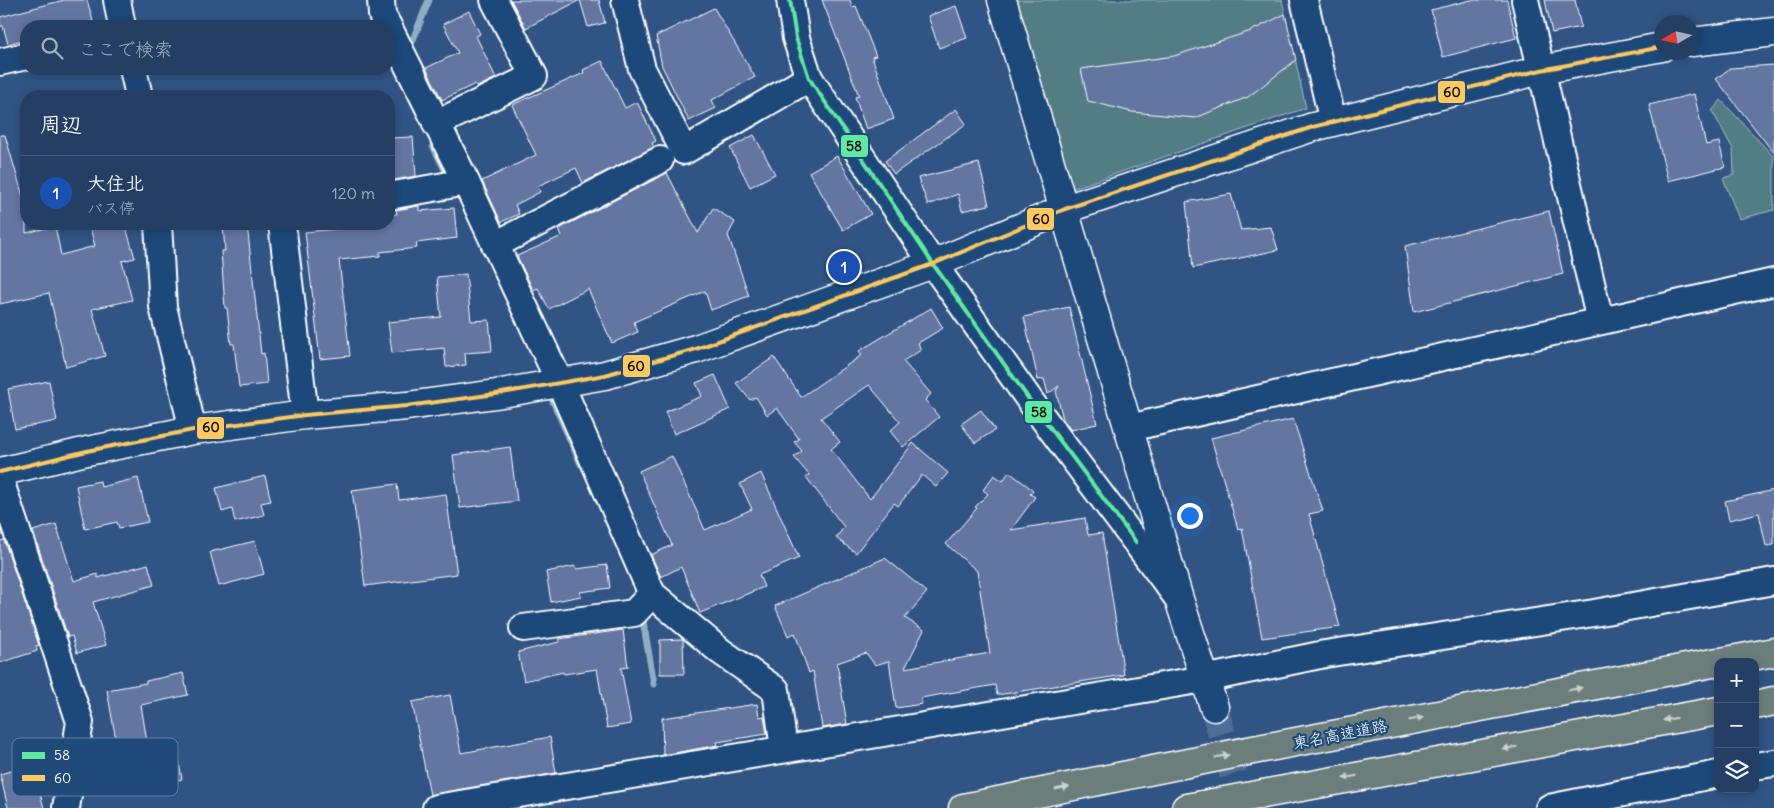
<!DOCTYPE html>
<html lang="ja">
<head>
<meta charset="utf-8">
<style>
	:root { --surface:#243f63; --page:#304a6c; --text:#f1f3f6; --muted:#a3afbe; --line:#415878; --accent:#ff9aa2 }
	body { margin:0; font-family:Delius,"Klee One",sans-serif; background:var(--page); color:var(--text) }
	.controls { position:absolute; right:15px; bottom:15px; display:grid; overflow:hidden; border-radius:10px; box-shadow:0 2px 8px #0003 }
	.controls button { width:45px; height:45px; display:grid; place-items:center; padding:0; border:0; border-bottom:1px solid var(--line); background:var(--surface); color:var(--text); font:25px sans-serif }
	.compass { position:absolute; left:1654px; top:15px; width:45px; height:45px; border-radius:50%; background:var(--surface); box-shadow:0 2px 8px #0003; rotate:261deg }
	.you { position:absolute; left:1189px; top:515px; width:18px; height:18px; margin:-12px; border:4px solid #fff; border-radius:50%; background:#1a73e8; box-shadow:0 0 0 8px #1a73e833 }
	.badge { display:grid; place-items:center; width:32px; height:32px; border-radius:50%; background:var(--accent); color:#fff; font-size:16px; font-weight:700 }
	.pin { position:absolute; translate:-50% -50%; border:2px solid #fff; box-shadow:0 1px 5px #0006 }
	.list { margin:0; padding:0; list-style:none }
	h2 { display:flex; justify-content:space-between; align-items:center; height:65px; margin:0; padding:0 20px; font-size:21px }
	h2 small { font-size:16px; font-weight:400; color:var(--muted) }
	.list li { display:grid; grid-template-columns:32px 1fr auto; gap:15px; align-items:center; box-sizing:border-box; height:75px; padding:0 20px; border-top:1px solid var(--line) }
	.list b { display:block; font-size:19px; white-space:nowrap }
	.list p { margin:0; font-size:16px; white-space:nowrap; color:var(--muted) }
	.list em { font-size:16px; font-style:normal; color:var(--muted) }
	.icon { flex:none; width:28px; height:28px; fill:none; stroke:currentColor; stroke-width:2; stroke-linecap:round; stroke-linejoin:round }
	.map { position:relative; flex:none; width:1774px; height:808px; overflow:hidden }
	.search { position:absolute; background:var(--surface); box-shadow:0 2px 8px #0003; left:20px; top:20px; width:375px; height:55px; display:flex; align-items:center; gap:12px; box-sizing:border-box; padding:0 18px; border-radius:20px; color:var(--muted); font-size:19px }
	.panel { position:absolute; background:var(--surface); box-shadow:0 2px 8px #0003; left:20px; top:90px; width:375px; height:140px; border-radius:20px }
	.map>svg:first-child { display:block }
	.green { fill:#527d85; stroke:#a8bec2 }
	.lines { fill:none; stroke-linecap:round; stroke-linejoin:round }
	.stream { stroke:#8dafc4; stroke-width:7 }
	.building { fill:#6375a1; stroke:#fff }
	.secondary-tunnel { stroke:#4f6e96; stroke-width:28; stroke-dasharray:28 14; stroke-linecap:butt }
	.street-casing { stroke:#fff; stroke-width:30 }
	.secondary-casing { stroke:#fff; stroke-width:31 }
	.highway-casing { stroke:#fff; stroke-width:31 }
	.street { stroke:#1f4a7a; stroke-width:26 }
	.secondary { stroke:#1f4a7a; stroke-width:28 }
	.highway { stroke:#6c7e7c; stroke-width:28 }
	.bus-1-casing { stroke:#1f4a7a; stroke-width:8 }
	.bus-2-casing { stroke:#1f4a7a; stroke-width:8 }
	.bus-1 { stroke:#60e9a3; stroke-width:4 }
	.bus-2 { stroke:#fdc960; stroke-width:4 }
	.oneway { fill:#ccd2d1 }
	.labels { text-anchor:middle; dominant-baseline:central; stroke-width:4.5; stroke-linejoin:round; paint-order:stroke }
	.street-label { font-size:16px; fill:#fff; stroke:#1f4a7a }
	.key { fill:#1f4a7a; stroke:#6280a2; stroke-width:1 }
	.key-label { font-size:14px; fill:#fff }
	.line-badge { stroke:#1f4a7a; stroke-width:2 }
	.pale-badge-label { font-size:14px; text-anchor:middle; font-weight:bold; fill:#111 }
</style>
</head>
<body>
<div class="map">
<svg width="1774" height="808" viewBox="0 0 1774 808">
	<rect width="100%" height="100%" fill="#305484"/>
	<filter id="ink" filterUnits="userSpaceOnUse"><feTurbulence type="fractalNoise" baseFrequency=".02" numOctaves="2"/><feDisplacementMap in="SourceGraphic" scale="10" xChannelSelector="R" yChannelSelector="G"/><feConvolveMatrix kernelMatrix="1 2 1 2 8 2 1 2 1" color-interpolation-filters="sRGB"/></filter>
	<g filter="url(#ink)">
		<g class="green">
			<path d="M 1007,0 L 1282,0 L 1306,108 L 1060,193 Z"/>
			<path d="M 1721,100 L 1774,157 L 1774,210 L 1739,219 L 1723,178 L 1734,175 L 1733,149 L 1712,111 Z"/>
		</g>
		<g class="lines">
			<g class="stream">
				<path d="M 408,52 L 429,0"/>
				<path d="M 433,146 L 446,172"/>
				<path d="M 548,390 L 581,464"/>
				<path d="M 642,615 L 654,684"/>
			</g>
		</g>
		<g class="building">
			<path d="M 64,0 L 87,0 L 93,21 L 77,26 L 26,26 L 26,39 L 8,44 L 3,26 L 0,26 L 0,17 Z"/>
			<path d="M 511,0 L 599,0 L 605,23 L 588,27 L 580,0 L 526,28 Z"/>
			<path d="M 822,0 L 850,0 L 852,7 L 856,6 L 876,56 L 872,57 L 894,119 L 866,129 L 855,97 L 859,96 Z"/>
			<path d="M 1471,0 L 1507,0 L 1516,38 L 1443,57 L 1431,10 Z"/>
			<path d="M 1545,0 L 1575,0 L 1581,27 L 1552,33 Z"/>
			<path d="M 956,6 L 967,38 L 939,48 L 928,16 Z"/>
			<path d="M 714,8 L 755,77 L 712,100 L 716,108 L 689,121 L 662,66 L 656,36 Z"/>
			<path d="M 469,11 L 480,34 L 476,36 L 496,78 L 477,87 L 475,84 L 442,100 L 426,68 L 458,53 L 443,24 Z"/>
			<path d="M 1285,14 L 1296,60 L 1248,97 L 1195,118 L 1132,112 L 1088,101 L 1081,69 L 1174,56 L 1251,31 Z"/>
			<path d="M 602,61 L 625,108 L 637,102 L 656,141 L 652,143 L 654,147 L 583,183 L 576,168 L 538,186 L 540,192 L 515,205 L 519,214 L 501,222 L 482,181 L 536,155 L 512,105 L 584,73 L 583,70 Z"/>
			<path d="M 1774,65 L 1774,153 L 1716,79 L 1730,68 Z"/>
			<path d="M 1694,94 L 1706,145 L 1719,142 L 1725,167 L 1668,181 L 1649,105 Z"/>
			<path d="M 956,109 L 966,124 L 894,174 L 885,161 Z"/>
			<path d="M 0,135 L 5,135 L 26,207 L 26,233 L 55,226 L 61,255 L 95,246 L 89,224 L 125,224 L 135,258 L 122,261 L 132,300 L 92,309 L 105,356 L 66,367 L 49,293 L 0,304 Z"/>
			<path d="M 754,135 L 775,174 L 750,187 L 730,148 Z"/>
			<path d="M 413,137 L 416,176 L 394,180 L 390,138 Z"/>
			<path d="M 837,156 L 871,214 L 843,230 L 809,172 Z"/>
			<path d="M 979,163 L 989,205 L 962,211 L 958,194 L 928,205 L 918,178 Z"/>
			<path d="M 667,173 L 698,233 L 713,208 L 735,222 L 728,235 L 749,296 L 711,310 L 705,291 L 634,322 L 638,332 L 612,343 L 588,289 L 549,309 L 538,288 L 533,290 L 517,256 L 562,236 L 559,229 Z"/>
			<path d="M 1231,194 L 1241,230 L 1271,227 L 1278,250 L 1193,268 L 1186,202 Z"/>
			<path d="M 419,206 L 419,211 L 454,208 L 457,238 L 416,243 L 417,248 L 380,252 L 380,256 L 339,260 L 350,356 L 320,359 L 305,232 L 389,224 L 389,215 L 397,214 L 396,210 Z"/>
			<path d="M 1549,211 L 1563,274 L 1414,312 L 1405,246 Z"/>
			<path d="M 223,224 L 247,224 L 261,354 L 264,353 L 267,384 L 239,387 L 234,344 L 231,344 L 227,308 L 225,308 L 221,251 L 225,251 Z"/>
			<path d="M 466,274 L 471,321 L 489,320 L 492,351 L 465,353 L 466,365 L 446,367 L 444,348 L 392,353 L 388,322 L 441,317 L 437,277 Z"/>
			<path d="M 1069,307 L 1097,424 L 1071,430 L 1063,419 L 1056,391 L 1059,386 L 1048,394 L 1044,379 L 1038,380 L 1024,317 Z"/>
			<path d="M 931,308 L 943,328 L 918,343 L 921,350 L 903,361 L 931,394 L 925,400 L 939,417 L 903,447 L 890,431 L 900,422 L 869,385 L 821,418 L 840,442 L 831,449 L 870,499 L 913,443 L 948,473 L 936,487 L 922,475 L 898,506 L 894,503 L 856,553 L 836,538 L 844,527 L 806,477 L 809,475 L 794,457 L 802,451 L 794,442 L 799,439 L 777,408 L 767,415 L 756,397 L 750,400 L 736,383 L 774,357 L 801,397 L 862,355 L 859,351 Z"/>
			<path d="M 715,375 L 730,409 L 674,434 L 665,412 L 702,396 L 696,383 Z"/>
			<path d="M 49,381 L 57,421 L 15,429 L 8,389 Z"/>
			<path d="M 981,410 L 995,430 L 975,443 L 961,424 Z"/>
			<path d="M 1293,419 L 1323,511 L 1309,514 L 1340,627 L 1262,638 L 1242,528 L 1238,529 L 1211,438 Z"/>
			<path d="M 510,447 L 517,501 L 460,508 L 453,455 Z"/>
			<path d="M 672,456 L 705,530 L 752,509 L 740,484 L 761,473 L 799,558 L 759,575 L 764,587 L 700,613 L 681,567 L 661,577 L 651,555 L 672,545 L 639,471 Z"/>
			<path d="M 1009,472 L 1033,490 L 1030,494 L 1035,497 L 1011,530 L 1085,518 L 1088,535 L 1102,533 L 1124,675 L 997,695 L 995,685 L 921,698 L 922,704 L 896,708 L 889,661 L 875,665 L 866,653 L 837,663 L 847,724 L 822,728 L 813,671 L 809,673 L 795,633 L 788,636 L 775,606 L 885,558 L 927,592 L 905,618 L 924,630 L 905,668 L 990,653 L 977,571 L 946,544 L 977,508 L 975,507 L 988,494 L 983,490 L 994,475 L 1003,481 Z"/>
			<path d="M 265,476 L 271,501 L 261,503 L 264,515 L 235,522 L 232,509 L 222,512 L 216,488 Z"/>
			<path d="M 138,478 L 148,522 L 119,528 L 117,522 L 85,529 L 76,486 L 100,481 L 101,487 Z"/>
			<path d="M 397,484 L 399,500 L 446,494 L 457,574 L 365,586 L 352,490 Z"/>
			<path d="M 1774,490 L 1774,545 L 1766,546 L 1759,513 L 1729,520 L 1725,501 Z"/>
			<path d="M 56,524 L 74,581 L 98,574 L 98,578 L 148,564 L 154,585 L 93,602 L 106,645 L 77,653 L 72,636 L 68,637 L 33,531 Z"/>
			<path d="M 4,540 L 39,645 L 36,646 L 37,651 L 0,663 L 0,541 Z"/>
			<path d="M 255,541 L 264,574 L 219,586 L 210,552 Z"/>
			<path d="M 607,565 L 610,588 L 580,592 L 581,596 L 551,602 L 546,572 L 575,566 L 576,569 Z"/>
			<path d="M 623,630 L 628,667 L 621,668 L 631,724 L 607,728 L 597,669 L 564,674 L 563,672 L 524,681 L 518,652 L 559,642 L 559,639 Z"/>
			<path d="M 683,639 L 684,674 L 660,674 L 660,640 Z"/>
			<path d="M 183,673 L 188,695 L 141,705 L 149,754 L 176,748 L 182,779 L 160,783 L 158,774 L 123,779 L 107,690 L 146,683 L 146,681 Z"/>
			<path d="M 450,695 L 461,753 L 550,737 L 556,773 L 430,795 L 412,702 Z"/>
			<path d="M 757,704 L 759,717 L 764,716 L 767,734 L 717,742 L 718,745 L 663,755 L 662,718 Z"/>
			<path d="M 32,765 L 44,808 L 8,808 L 0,774 Z"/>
		</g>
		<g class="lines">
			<path class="secondary-tunnel" d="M 1214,707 L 1243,808"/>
			<defs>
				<g id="street">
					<path d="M 117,0 L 122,26"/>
					<path d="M 381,0 L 382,15 L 388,26"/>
					<path d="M 625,0 L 642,69 L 684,151 L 809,78"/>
					<path d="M 790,0 L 796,38 L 809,78 L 933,264 L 1031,402 L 1177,597"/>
					<path d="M 1304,0 L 1333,122"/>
					<path d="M 1525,0 L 1600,321"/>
					<path d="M 389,28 L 466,182"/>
					<path d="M 0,62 L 26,56"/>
					<path d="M 133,69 L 139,96"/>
					<path d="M 436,124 L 534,76 L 494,0"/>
					<path d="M 389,196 L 466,182 L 560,383 L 652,594 L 634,613 L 523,628"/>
					<path d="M 158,224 L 163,307 L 193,430"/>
					<path d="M 282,224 L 305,415"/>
					<path d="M 495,245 L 660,160"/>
					<path d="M 1129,428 L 1774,282"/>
					<path d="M 0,480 L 80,722 L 66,808"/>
					<path d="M 652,594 L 720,651 L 776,690 L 784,749"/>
					<path d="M 1755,766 L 1774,763"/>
					<path d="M 436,808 L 1204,679 L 1325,654 L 1594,613 L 1774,581"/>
					<path d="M 1549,808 L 1718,774"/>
				</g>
				<g id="secondary">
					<path d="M 1002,0 L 1179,599 L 1214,707"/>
					<path d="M 1692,42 L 1774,32"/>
					<path d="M 0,472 L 87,451 L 193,430 L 305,415 L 407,406 L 496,394 L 605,375 L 696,349 L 933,264 L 1065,209 L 1313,127 L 1541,70 L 1662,47"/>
				</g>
				<g id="highway">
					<path d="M 1721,662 L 1774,652"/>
					<path d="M 1755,705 L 1774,701"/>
					<path d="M 963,808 L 1248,751 L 1718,662"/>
					<path d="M 1186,808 L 1718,711"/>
				</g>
			</defs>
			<use href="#street" class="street-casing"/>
			<use href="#secondary" class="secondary-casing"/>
			<use href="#highway" class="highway-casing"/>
			<use href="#street" class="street"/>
			<use href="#secondary" class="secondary"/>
			<use href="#highway" class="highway"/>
			<defs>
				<path id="bus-1" d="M 790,0 L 796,38 L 809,78 L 933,264 L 1031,402 L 1136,542"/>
				<path id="bus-2" d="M 0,472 L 87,451 L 193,430 L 305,415 L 407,406 L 496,394 L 605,375 L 696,349 L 933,264 L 1065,209 L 1313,127 L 1541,70 L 1662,47"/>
			</defs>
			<use href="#bus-1" class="bus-1-casing"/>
			<use href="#bus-2" class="bus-2-casing"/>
			<use href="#bus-1" class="bus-1"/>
			<use href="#bus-2" class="bus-2"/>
		</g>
		<defs><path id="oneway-solid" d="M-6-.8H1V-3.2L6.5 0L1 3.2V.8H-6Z" transform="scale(1.25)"/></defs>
		<g class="oneway">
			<use href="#oneway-solid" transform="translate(1575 689) rotate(-11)"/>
			<use href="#oneway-solid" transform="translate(1416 719) rotate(-11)"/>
			<use href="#oneway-solid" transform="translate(1670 719) rotate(170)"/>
			<use href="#oneway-solid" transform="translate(1510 748) rotate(170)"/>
			<use href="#oneway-solid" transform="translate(1222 756) rotate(-11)"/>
			<use href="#oneway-solid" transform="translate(1350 777) rotate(170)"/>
			<use href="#oneway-solid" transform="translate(1062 788) rotate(-11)"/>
		</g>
	</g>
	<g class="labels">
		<g class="street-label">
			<text transform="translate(1340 734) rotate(-11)">東名高速道路</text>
		</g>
	</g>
	<rect x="12" y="738" width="166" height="58" rx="8" class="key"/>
	<rect x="22" y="752" width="23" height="7" fill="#60e9a3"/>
	<rect x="22" y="775" width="23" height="6" fill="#fdc960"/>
	<g class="key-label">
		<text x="54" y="760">58</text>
		<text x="54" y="783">60</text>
	</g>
	<g class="line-badge">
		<rect x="1437" y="80" width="29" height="24" rx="5" fill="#fdc960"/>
		<rect x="840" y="134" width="29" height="24" rx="5" fill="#60e9a3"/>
		<rect x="1026" y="207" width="29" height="24" rx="5" fill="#fdc960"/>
		<rect x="622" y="354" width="29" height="24" rx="5" fill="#fdc960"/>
		<rect x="1024" y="400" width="29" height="24" rx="5" fill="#60e9a3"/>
		<rect x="196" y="416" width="29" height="24" rx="5" fill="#fdc960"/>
	</g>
	<g class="pale-badge-label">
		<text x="1452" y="97">60</text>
		<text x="854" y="151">58</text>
		<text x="1041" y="224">60</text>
		<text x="636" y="371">60</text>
		<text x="1039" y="417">58</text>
		<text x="211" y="432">60</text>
	</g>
</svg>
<div class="controls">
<button>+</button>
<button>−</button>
<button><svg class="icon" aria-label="layers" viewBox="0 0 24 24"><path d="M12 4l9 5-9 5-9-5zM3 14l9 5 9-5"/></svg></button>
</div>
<svg class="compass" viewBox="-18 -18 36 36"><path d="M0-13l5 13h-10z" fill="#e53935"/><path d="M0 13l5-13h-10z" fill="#a3afbe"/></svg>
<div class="you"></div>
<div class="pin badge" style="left:844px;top:267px;background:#1a4fb4">1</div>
<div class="search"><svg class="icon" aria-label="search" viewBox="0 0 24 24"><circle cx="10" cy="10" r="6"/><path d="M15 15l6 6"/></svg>ここで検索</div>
<section class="panel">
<h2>周辺<small></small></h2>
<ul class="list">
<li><span class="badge" style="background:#1a4fb4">1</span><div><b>大住北</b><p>バス停</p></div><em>120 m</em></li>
</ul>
</section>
</div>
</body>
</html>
